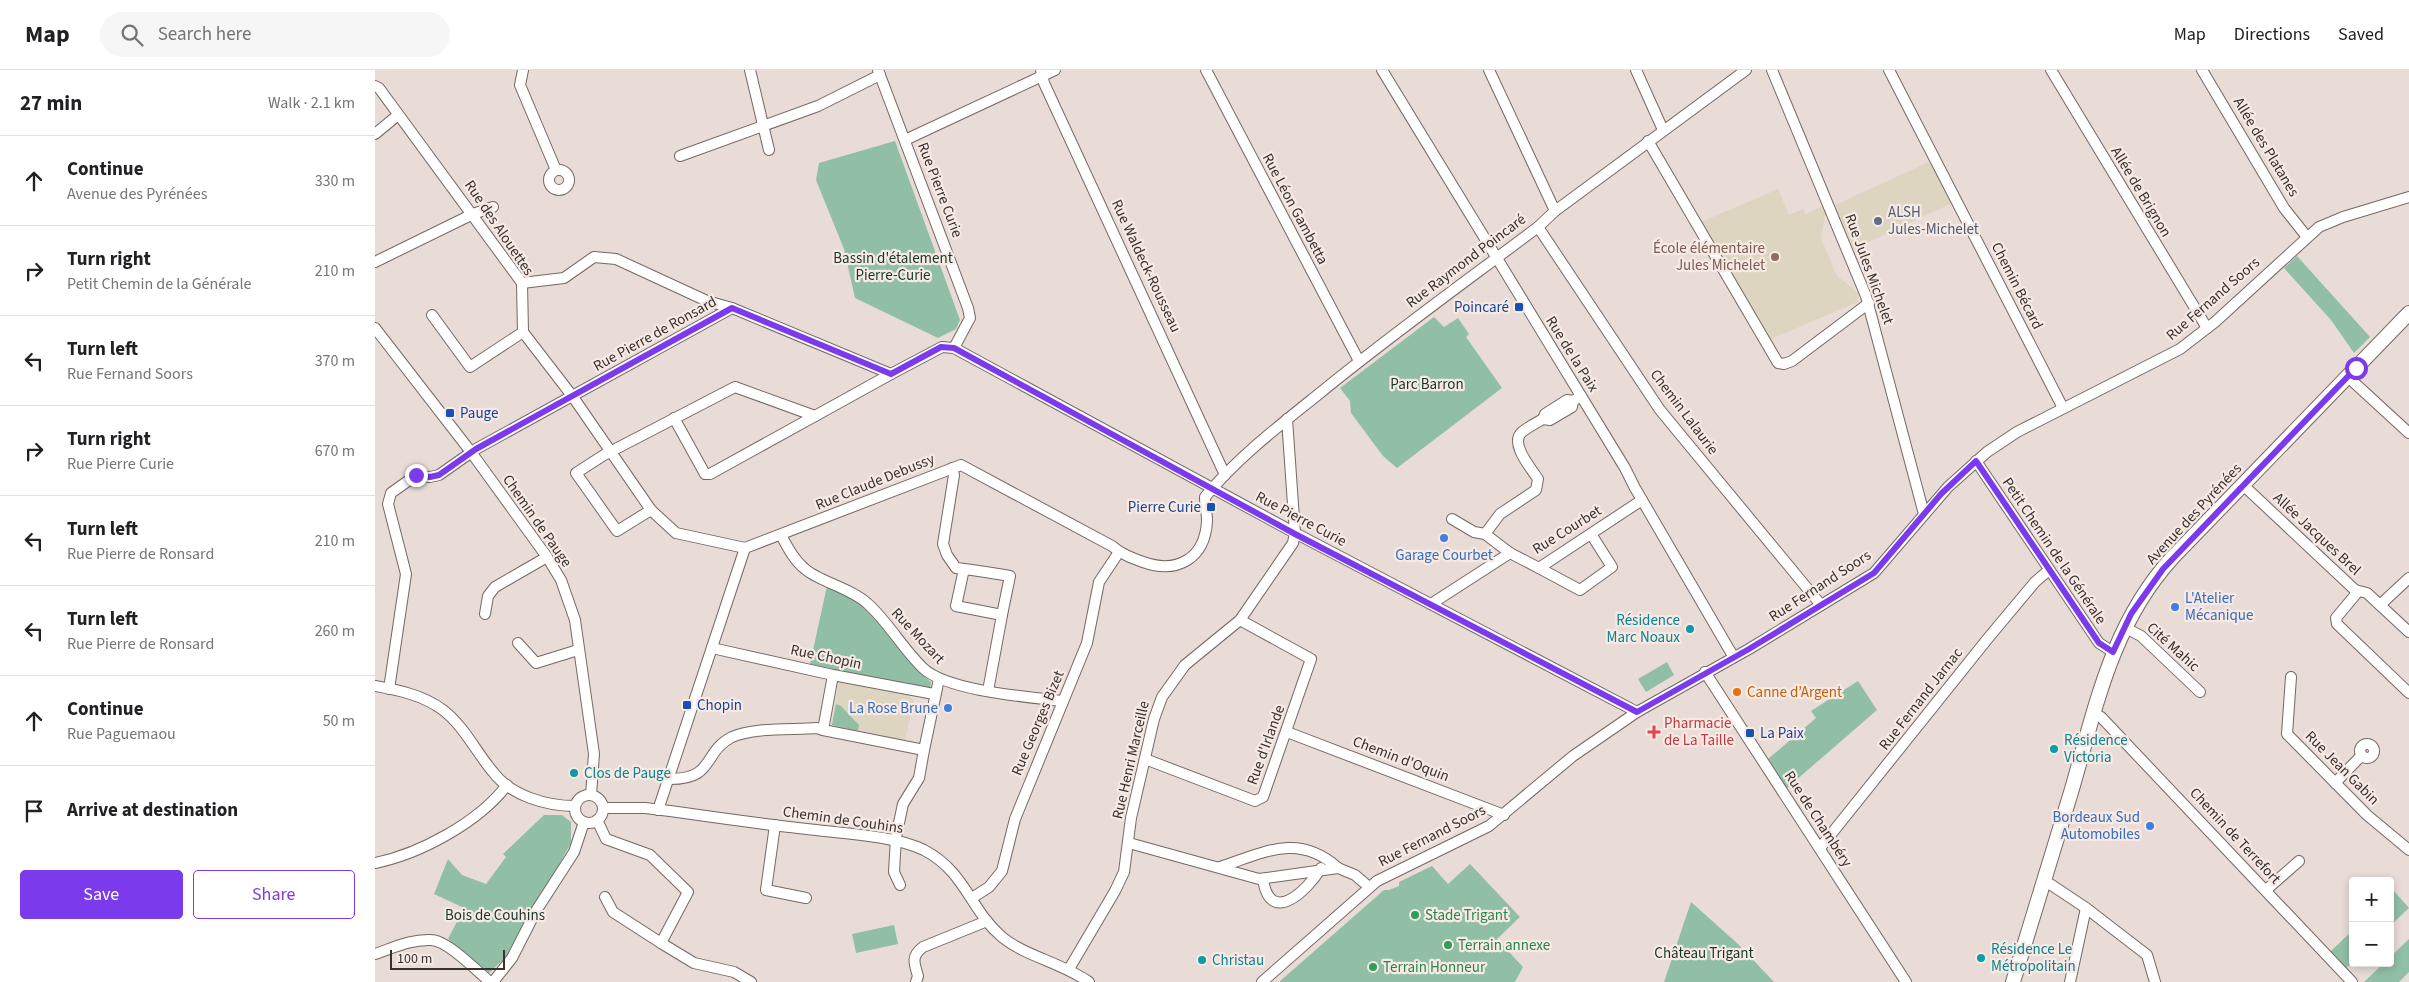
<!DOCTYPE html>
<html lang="en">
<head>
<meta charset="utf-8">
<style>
	:root { --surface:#fff; --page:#f6f6f6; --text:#202124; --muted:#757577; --line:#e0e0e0; --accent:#7c3aed }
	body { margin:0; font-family:"Source Sans 3",sans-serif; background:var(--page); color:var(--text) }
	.controls { position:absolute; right:15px; bottom:15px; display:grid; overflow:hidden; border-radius:5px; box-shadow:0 2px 8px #0003 }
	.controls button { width:45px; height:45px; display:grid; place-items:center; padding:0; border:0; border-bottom:1px solid var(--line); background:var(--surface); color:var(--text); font:25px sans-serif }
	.scale { position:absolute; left:15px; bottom:12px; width:115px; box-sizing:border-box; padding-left:5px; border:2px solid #373230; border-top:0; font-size:14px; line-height:18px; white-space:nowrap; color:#373230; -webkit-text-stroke:4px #f7e9e4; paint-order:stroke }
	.stop { position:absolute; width:15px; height:15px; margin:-11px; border:4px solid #7c3aed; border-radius:50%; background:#fff }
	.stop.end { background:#7c3aed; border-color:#fff; box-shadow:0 1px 5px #0008 }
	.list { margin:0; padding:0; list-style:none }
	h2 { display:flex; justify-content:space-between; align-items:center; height:65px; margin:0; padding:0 20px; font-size:21px }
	h2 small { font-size:16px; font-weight:400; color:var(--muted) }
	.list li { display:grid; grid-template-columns:32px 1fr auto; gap:15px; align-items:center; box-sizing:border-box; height:90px; padding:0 20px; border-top:1px solid var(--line) }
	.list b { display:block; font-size:19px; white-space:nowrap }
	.list p { margin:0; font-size:16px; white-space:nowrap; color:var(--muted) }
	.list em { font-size:16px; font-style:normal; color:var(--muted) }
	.actions { display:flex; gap:10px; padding:15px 20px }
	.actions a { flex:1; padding:11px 0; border:1px solid var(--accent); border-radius:5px; text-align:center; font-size:18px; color:var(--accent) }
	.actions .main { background:var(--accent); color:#fff }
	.icon { flex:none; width:28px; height:28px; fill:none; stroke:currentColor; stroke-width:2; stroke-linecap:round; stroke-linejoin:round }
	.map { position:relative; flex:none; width:2034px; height:912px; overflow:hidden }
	header { display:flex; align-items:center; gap:30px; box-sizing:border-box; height:70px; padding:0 25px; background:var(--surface); border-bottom:1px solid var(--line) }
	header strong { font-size:24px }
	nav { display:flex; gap:28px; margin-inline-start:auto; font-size:18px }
	.search { width:350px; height:45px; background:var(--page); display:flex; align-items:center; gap:12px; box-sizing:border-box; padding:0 18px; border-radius:28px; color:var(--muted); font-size:19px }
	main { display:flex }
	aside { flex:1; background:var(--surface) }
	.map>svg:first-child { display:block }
	.education { fill:#ded5c0 }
	.green { fill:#90bfa6 }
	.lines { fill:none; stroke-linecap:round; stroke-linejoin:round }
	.minor-casing { stroke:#746864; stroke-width:12 }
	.major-casing { stroke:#746864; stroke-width:16 }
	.minor { stroke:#fff; stroke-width:10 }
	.major { stroke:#fff; stroke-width:14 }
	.route { stroke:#7c3aed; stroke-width:6 }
	.service-dot { fill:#5c6f8a; stroke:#f7e9e4; stroke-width:2 }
	.education-dot { fill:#8d6e63; stroke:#f7e9e4; stroke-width:2 }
	.transit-dot { fill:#1a4fb4; stroke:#f7e9e4; stroke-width:2 }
	.shop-dot { fill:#3f7fe0; stroke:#f7e9e4; stroke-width:2 }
	.culture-dot { fill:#0f9aa8; stroke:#f7e9e4; stroke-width:2 }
	.food-dot { fill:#e8710a; stroke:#f7e9e4; stroke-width:2 }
	.health-dot { fill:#e0444e; stroke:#f7e9e4; stroke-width:2 }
	.leisure-dot { fill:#2e9e5b; stroke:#f7e9e4; stroke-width:2 }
	.labels { text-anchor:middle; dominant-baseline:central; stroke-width:4.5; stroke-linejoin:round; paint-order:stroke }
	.street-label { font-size:15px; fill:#373230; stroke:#f7e9e4 }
	.service-label { font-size:15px; fill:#4e5e75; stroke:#f7e9e4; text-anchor:start }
	.education-label { font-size:15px; fill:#785e54; stroke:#f7e9e4; text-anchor:end }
	.park-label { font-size:15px; fill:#163828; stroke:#f7e9e4 }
	.transit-label { font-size:15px; fill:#164399; stroke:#f7e9e4; text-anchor:start }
	.shop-label { font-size:15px; fill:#366cbe; stroke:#f7e9e4; text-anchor:end }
	.culture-label { font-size:15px; fill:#0d838f; stroke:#f7e9e4; text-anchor:start }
	.food-label { font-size:15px; fill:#c56008; stroke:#f7e9e4; text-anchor:start }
	.health-label { font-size:15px; fill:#be3a42; stroke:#f7e9e4; text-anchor:start }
	.leisure-label { font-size:15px; fill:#27864d; stroke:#f7e9e4; text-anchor:start }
</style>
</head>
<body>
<header>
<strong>Map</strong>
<div class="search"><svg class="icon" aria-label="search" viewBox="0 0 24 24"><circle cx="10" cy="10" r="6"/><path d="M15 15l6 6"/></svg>Search here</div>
<nav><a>Map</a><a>Directions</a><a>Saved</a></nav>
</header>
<main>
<aside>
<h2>27 min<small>Walk · 2.1 km</small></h2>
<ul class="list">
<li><svg class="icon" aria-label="ahead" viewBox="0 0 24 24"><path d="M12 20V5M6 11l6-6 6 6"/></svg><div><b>Continue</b><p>Avenue des Pyrénées</p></div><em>330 m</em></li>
<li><svg class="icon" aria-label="right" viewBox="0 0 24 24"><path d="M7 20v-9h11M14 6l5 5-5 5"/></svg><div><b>Turn right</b><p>Petit Chemin de la Générale</p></div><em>210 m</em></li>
<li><svg class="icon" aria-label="left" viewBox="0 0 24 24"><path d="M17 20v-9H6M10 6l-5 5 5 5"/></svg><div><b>Turn left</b><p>Rue Fernand Soors</p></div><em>370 m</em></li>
<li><svg class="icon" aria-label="right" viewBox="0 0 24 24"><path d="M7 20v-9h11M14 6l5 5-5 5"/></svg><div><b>Turn right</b><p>Rue Pierre Curie</p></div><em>670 m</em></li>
<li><svg class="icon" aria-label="left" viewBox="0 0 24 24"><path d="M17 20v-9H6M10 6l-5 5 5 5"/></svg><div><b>Turn left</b><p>Rue Pierre de Ronsard</p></div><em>210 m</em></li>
<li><svg class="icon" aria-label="left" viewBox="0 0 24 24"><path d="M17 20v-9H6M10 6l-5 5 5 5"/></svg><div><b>Turn left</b><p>Rue Pierre de Ronsard</p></div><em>260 m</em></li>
<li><svg class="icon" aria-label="ahead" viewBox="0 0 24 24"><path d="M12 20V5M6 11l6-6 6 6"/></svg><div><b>Continue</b><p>Rue Paguemaou</p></div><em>50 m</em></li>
<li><svg class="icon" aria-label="arrive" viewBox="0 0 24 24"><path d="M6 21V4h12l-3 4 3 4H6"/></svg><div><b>Arrive at destination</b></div></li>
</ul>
<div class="actions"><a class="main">Save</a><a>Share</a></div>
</aside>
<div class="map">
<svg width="2034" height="912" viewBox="0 0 2034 912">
	<rect width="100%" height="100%" fill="#e9dcd7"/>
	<g class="education">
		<path d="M 1556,91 L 1577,133 L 1479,179 L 1460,135 Z"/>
		<path d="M 1403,119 L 1414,145 L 1428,139 L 1431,144 L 1450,135 L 1451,141 L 1446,168 L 1462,206 L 1484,223 L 1483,232 L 1396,269 L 1326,152 Z"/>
		<path d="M 464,610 L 532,623 L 539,631 L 530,671 L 456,656 Z"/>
	</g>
	<g class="green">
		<path d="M 520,71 L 585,250 L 581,259 L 563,268 L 480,228 L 469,179 L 441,110 L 444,93 Z"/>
		<path d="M 1922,186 L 1995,267 L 1979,283 L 1956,250 L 1909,198 Z"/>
		<path d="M 1059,247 L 1069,257 L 1083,248 L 1094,264 L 1091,267 L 1127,318 L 1022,398 L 1008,386 L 976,343 L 975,331 L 965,318 Z"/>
		<path d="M 452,516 C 458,519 466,522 473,526 C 507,547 525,588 556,612 L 555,621 L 435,594 Z"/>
		<path d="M 1292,592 L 1299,605 L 1271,622 L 1263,609 Z"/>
		<path d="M 1483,611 L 1502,640 L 1412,718 L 1393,689 L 1441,648 L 1436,641 Z"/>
		<path d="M 461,634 L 466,636 L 484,655 L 483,661 L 457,655 Z"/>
		<path d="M 169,745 L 187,745 L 196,752 L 196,773 L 133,885 L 113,904 L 73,869 L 89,838 L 59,824 L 73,789 L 87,805 L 111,814 L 131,787 L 128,784 Z"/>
		<path d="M 1095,794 L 1145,847 L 1122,869 L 1148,897 L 1140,912 L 904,912 L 1009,820 L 1014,820 L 1024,816 L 1024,812 L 1057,796 L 1073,814 Z"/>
		<path d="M 2018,820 L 2034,838 L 2015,856 L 2015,823 Z"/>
		<path d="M 1316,832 L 1363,874 L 1399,912 L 1289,912 Z"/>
		<path d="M 519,855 L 523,874 L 481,883 L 477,864 Z"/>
		<path d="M 1978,860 L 1978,892 L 1970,899 L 1955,882 Z"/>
		<path d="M 2034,869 L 2034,902 L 2024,912 L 1989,912 L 2009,893 L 2015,893 L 2015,887 Z"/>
	</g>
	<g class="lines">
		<defs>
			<g id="minor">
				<path d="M 148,0 L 145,15 L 181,100"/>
				<path d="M 375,0 L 394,80"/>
				<path d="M 503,0 L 593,238 L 595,248 L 579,278"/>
				<path d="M 666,0 L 669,13 L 850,405"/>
				<path d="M 831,0 L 984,291"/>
				<path d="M 1007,0 L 1250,398 L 1260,418 L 1358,586"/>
				<path d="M 1114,0 L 1180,141"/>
				<path d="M 1261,0 L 1288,60"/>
				<path d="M 1397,0 L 1491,226 L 1549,444"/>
				<path d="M 1514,0 L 1688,338"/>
				<path d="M 1676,0 L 1832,258"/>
				<path d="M 1827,0 L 1909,138 L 1932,167"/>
				<path d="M 0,16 L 4,18 L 147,213 L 148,262 L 198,327 L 276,440 L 301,463 L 370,478"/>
				<path d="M 0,64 L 23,45"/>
				<path d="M 530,70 L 680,0"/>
				<path d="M 1273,71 L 1403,293 L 1409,294 L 1417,291 L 1494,233"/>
				<path d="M 305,86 L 443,36 L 505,5"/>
				<circle cx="184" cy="110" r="10"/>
				<path d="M 1163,157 L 1285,340 L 1446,535"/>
				<path d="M 0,192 L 98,144 L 118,137"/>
				<path d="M 147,213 L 189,208 L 219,187 L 241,189 L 332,231 L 357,238"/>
				<path d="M 57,245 L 95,297 L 148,262"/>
				<path d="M 0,258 L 96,382 L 172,487 L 186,510 L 200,550 L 219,684 L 216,725"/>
				<path d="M 1973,307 L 2034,363"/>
				<path d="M 299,348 L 330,404 L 335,404 L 440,346"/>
				<path d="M 1168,349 L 1175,350 L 1197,337 L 1198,331 L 1206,326"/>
				<path d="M 1168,349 L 1170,344 L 1192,330 L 1198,331"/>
				<path d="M 1601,391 L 1724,573 L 1738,582"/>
				<path d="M 577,398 L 579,405 L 568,474 L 572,485 L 581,498 C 599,500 617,503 635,506 L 627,545 L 581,536 L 589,499"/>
				<path d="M 1868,415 L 1980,520 L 1981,524 L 1961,548 L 1962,554 L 2034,623"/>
				<path d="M 276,440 L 242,461 L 201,403 L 229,385 L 360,317 L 440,346 L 516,304"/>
				<path d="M 1077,449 L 1099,462 L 1110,464 L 1125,444 L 1161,420 L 1163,409 C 1156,398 1134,373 1147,362 C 1153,357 1161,353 1168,349"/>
				<path d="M 1110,464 L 1135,483"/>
				<path d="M 406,465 C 413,478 419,490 430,499 C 445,512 476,518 493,534 C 514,553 528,579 548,598 C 572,621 654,627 688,631"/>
				<path d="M 1164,498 L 1205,520 L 1237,497 L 1216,464"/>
				<path d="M 1980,520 L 1992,523 L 2034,562"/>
				<path d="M 1056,534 L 1135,483 L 1164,498 L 1267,430"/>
				<path d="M 2005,535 L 2034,508"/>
				<path d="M 110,544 L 113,526 L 120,517 L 172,487"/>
				<path d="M 1749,557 L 1766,566 L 1825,622"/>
				<path d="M 143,573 L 161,593 L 203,580"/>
				<path d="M 337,578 L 458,605 L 559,624"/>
				<path d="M 1330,602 L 1531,912"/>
				<path d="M 458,605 L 448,660 L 549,680 L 564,609"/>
				<path d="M 1916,607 L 1912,664 L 1992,745 L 2034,780"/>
				<path d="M 0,616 C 23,620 48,625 68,640 C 89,656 101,682 118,702 C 136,726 172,736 200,736"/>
				<path d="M 14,619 L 31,504 L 13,434 L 16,423 L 40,406 L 55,407 L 64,405 L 101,379 L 357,238 L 516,304 L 567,277 L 579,278 L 920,463 L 1262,642"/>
				<path d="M 613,621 L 627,545"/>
				<path d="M 1719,643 L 1726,647 L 1977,912"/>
				<path d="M 912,662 L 1129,745"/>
				<circle cx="1992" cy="681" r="7"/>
				<path d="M 770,689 L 880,731 L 888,727 L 936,589 L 865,550"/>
				<path d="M 293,709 C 341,710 327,682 357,667 C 379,657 418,660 442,658 L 448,660"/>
				<path d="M 1960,713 L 1987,685"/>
				<circle cx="214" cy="739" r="14"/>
				<path d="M 228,738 L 270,738 L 295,741 C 344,748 392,755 441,760 C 474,764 520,766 549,780 C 591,802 595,840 627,867 C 650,886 687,893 714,912"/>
				<path d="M 283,740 L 370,478 L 586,395 L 737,476 C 746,484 757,488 768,492 C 802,504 830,489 832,451 C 832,443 830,435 830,427 C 862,388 905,355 945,323 C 1016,265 1090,212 1163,157 L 1180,141 L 1371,0"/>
				<path d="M 222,750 L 231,769 L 275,785 L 313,822 L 286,873 L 319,893 L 359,902 L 376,912"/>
				<path d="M 400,755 L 391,820 L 431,828"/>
				<path d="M 754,773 L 884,809 L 963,798 L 980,805 L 994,817"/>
				<path d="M 1445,778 L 1614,567 L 1660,512 L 1674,500"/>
				<path d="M 0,793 C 45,784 104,752 132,715"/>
				<path d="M 845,797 C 888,783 923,762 963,798"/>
				<path d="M 888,809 C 895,857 933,820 946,798"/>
				<path d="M 1668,812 L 1675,814 L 1711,838 L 1772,885 L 1780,912"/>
				<path d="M 525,815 L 519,802 L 521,767 L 528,734 L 544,708 L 549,680"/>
				<path d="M 1891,820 L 1924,791"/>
				<path d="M 230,827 L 238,842 L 286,873"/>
				<path d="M 597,828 L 614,817 L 627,801 L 640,749 L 712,573 L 724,512 L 744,482"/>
				<path d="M 0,884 C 18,878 36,869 56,870 C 72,870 102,901 115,912"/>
				<path d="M 694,899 L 740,821 L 749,802 L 756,748 L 779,649 L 787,627 L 810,595 L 865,550 L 918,473 L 920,463 L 912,349"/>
				<path d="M 118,912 L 137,888 L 161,841 L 199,782 L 209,752"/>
				<path d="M 541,912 L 543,906 C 539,893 536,886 548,877 L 612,851"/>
				<path d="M 887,912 L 1002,811 L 1114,756 L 1198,686 L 1262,642 L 1374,579 L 1499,503 L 1573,417 L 1612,382 L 1642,362 L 1805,279 L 1840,252 L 1944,157 L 1968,147 L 2034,127"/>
				<path d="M 1695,912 L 1711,838"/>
			</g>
			<path id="major" d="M 1638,912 C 1658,848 1677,783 1697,719 C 1721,636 1737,554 1797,488 L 2034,243"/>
		</defs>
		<use href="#minor" class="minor-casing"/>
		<use href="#major" class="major-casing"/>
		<use href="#minor" class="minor"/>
		<use href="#major" class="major"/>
	</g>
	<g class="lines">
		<path class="route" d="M 41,405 L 55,407 L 64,405 L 101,379 L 357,238 L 516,304 L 566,277 L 579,278 L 920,464 L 1262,642 L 1374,579 L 1499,503 L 1566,424 L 1601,391 L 1724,573 L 1738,582 L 1756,544 L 1788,499 L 1981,298"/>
	</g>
	<circle class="service-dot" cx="1503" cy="151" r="5"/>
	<circle class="education-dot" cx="1400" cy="187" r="5"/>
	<g class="transit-dot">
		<rect x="1139" y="232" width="10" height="10" rx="2.5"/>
		<rect x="70" y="338" width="10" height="10" rx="2.5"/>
		<rect x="831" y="432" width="10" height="10" rx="2.5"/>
		<rect x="307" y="630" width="10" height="10" rx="2.5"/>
		<rect x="1370" y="658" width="10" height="10" rx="2.5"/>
	</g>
	<g class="shop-dot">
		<circle cx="1069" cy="468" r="5"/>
		<circle cx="1800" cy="537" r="5"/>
		<circle cx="573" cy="638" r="5"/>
		<circle cx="1775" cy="756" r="5"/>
	</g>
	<g class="culture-dot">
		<circle cx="1315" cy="559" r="5"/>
		<circle cx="1679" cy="679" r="5"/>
		<circle cx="199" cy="703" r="5"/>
		<circle cx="1606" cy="888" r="5"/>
		<circle cx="827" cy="890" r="5"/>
	</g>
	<circle class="food-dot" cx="1362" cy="622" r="5"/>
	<path class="health-dot" d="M1276.5 654.5h5v5h5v5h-5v5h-5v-5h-5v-5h5z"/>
	<g class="leisure-dot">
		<circle cx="1040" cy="845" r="5"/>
		<circle cx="1073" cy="875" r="5"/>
		<circle cx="998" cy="897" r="5"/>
	</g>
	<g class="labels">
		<g class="street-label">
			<text transform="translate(1891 77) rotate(59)">Allée des Platanes</text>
			<text transform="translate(565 120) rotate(69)">Rue Pierre Curie</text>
			<text transform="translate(1766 122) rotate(59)">Allée de Brignon</text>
			<text transform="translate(920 139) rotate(62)">Rue Léon Gambetta</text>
			<text transform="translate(124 158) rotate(56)">Rue des Alouettes</text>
			<text transform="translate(1091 191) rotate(-37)">Rue Raymond Poincaré</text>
			<text transform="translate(771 196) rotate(65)">Rue Waldeck-Rousseau</text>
			<text transform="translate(1494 199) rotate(70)">Rue Jules Michelet</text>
			<text transform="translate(1642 216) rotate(63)">Chemin Bécard</text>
			<text transform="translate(1838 229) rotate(-41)">Rue Fernand Soors</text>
			<text transform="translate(280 264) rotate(-29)">Rue Pierre de Ronsard</text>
			<text transform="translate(1197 284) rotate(58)">Rue de la Paix</text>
			<text transform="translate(1309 342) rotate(53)">Chemin Lalaurie</text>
			<text transform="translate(500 412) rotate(-22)">Rue Claude Debussy</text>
			<text transform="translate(1819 444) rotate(-47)">Avenue des Pyrénées</text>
			<text transform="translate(926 449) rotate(28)">Rue Pierre Curie</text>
			<text transform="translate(162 451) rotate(55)">Chemin de Pauge</text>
			<text transform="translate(1192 460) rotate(-32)">Rue Courbet</text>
			<text transform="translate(1942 464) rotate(43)">Allée Jacques Brel</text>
			<text transform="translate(1679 481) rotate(56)">Petit Chemin de la Générale</text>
			<text transform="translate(1445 516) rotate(-33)">Rue Fernand Soors</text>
			<text transform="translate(543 566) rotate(47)">Rue Mozart</text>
			<text transform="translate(1798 577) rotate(42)">Cité Mahic</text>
			<text transform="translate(451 587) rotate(12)">Rue Chopin</text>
			<text transform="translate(1546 629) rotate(-52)">Rue Fernand Jarnac</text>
			<text transform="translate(663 653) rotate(-67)">Rue Georges Bizet</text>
			<text transform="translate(891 675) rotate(-70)">Rue d'Irlande</text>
			<text transform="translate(1026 689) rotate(21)">Chemin d'Oquin</text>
			<text transform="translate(756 690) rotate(-77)">Rue Henri Marceille</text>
			<text transform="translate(1967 698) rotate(45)">Rue Jean Gabin</text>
			<text transform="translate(1443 749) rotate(57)">Rue de Chambéry</text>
			<text transform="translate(468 750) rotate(8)">Chemin de Couhins</text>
			<text transform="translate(1057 766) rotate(-27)">Rue Fernand Soors</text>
			<text transform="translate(1860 766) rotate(47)">Chemin de Terrefort</text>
		</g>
		<g class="service-label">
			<text x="1513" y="142">ALSH<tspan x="1513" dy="17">Jules-Michelet</tspan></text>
		</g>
		<g class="education-label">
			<text x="1390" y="178">École élémentaire<tspan x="1390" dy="17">Jules Michelet</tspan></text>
		</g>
		<g class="park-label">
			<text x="518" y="188">Bassin d'étalement<tspan x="518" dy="17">Pierre-Curie</tspan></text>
			<text x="1052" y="314">Parc Barron</text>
			<text x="120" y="845">Bois de Couhins</text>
			<text x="1329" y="883">Château Trigant</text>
		</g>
		<g class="transit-label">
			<text x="1134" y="237" text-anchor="end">Poincaré</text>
			<text x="85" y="343">Pauge</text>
			<text x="826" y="437" text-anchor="end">Pierre Curie</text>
			<text x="322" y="635">Chopin</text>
			<text x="1385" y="663">La Paix</text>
		</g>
		<g class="shop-label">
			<text x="1069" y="485" text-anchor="middle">Garage Courbet</text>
			<text x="1810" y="528" text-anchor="start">L'Atelier<tspan x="1810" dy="17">Mécanique</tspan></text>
			<text x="563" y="638">La Rose Brune</text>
			<text x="1765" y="747">Bordeaux Sud<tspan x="1765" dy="17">Automobiles</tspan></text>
		</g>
		<g class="culture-label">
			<text x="1305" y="550" text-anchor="end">Résidence<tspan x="1305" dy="17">Marc Noaux</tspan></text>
			<text x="1689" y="670">Résidence<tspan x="1689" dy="17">Victoria</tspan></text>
			<text x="209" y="703">Clos de Pauge</text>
			<text x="1616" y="879">Résidence Le<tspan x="1616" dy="17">Métropolitain</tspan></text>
			<text x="837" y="890">Christau</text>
		</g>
		<g class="food-label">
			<text x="1372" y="622">Canne d’Argent</text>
		</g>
		<g class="health-label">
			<text x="1289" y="653">Pharmacie<tspan x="1289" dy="17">de La Taille</tspan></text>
		</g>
		<g class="leisure-label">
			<text x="1050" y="845">Stade Trigant</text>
			<text x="1083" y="875">Terrain annexe</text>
			<text x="1008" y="897">Terrain Honneur</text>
		</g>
	</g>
</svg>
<div class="controls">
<button>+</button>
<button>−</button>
</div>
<div class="scale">100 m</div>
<div class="stop" style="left:1981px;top:298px"></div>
<div class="stop end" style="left:41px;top:405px"></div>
</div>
</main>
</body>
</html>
